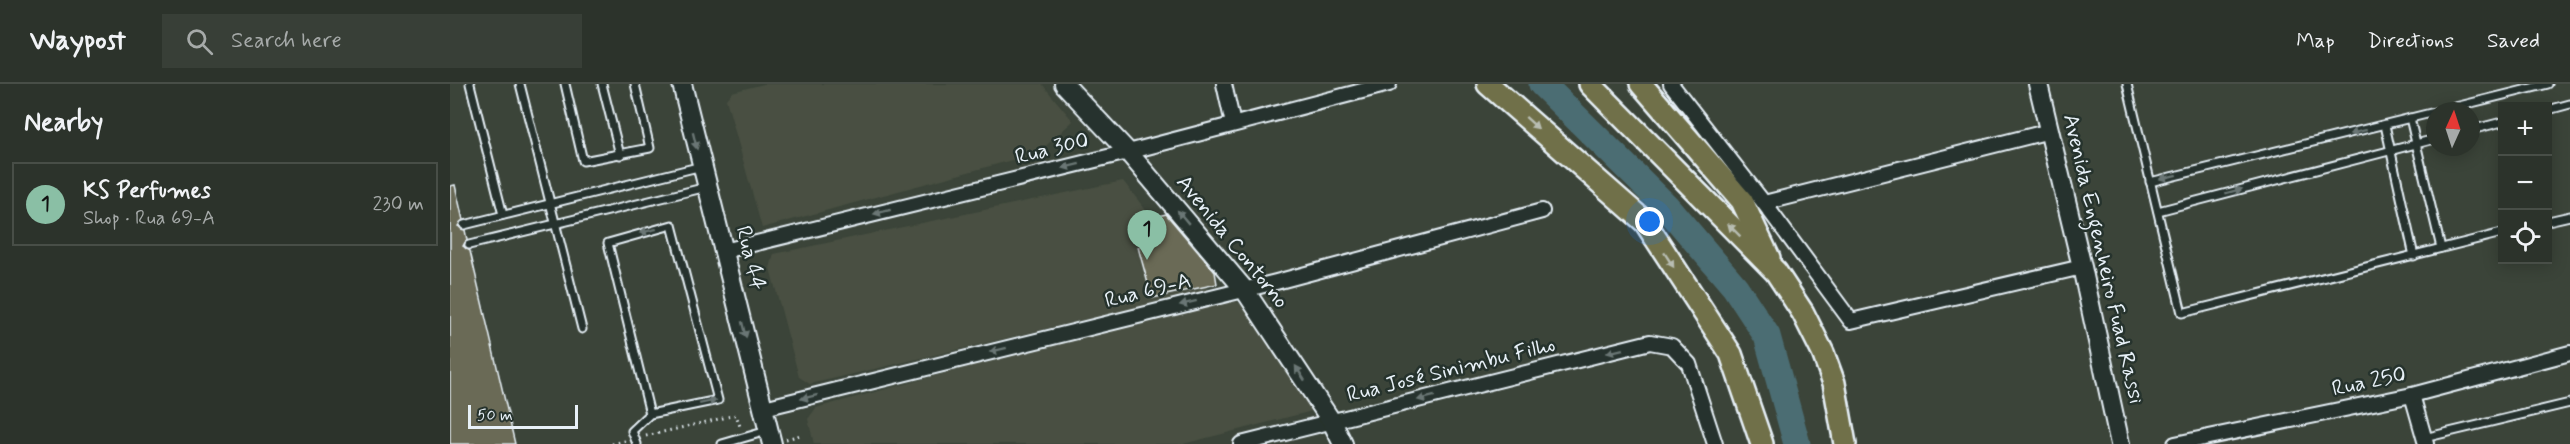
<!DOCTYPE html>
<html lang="en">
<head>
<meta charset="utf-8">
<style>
	:root { --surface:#2c332b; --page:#383f37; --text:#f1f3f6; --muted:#a6aaa9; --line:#484e47; --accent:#8abfa5 }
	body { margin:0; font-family:Mynerve,sans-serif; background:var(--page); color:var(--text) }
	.controls { position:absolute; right:18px; top:18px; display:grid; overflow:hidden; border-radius:0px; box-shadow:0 3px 15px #0003 }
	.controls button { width:54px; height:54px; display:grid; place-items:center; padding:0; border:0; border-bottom:2px solid var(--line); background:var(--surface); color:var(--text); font:30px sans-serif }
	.compass { position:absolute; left:1976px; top:18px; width:54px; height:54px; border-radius:50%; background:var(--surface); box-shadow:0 3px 15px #0003; rotate:3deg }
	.scale { position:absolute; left:18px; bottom:15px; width:110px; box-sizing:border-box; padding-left:6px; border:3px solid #e8f1f8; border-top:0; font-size:16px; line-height:21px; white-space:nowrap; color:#e8f1f8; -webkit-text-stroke:4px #26332d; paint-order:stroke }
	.you { position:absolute; left:1200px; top:138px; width:21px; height:21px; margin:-15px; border:4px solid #fff; border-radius:50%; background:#1a73e8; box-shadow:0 0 0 9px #1a73e833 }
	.badge { display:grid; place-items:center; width:39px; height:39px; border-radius:50%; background:var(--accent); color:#111; font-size:20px; font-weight:700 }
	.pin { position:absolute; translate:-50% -50px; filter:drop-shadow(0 2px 3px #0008) }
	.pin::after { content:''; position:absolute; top:32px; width:21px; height:18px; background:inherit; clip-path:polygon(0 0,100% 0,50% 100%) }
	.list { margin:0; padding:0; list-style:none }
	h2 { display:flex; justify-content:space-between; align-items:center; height:78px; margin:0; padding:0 24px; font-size:26px }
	h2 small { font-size:20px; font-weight:400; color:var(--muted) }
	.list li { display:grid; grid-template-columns:39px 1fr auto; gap:18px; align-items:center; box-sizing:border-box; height:84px; margin:0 12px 12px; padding:0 12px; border:2px solid var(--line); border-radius:0px }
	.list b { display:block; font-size:22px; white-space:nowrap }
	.list p { margin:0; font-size:20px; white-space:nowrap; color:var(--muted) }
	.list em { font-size:20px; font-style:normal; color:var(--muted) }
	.icon { flex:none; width:33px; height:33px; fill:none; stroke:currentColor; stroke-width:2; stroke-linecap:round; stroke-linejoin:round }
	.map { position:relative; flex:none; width:2120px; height:360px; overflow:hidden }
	header { display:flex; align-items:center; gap:36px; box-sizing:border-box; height:84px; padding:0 30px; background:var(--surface); border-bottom:2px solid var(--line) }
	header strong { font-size:28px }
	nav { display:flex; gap:33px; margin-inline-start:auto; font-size:21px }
	.search { width:420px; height:54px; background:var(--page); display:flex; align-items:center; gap:15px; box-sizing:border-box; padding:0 21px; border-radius:0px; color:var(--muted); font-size:22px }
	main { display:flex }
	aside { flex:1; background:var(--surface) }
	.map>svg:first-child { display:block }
	.built { fill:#495042 }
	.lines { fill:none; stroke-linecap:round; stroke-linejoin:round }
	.river { stroke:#4c6d73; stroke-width:27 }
	.building { fill:#6b6b56; stroke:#e8f1f8; stroke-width:1.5 }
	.service-casing { stroke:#e8f1f8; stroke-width:11 }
	.minor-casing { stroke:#e8f1f8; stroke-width:18 }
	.secondary-casing { stroke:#e8f1f8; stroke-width:22 }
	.primary-casing { stroke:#e8f1f8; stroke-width:26 }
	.path { stroke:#e8f1f8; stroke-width:3; stroke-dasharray:1.5 4.5; stroke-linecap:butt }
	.service { stroke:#26332d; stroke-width:7 }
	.minor { stroke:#26332d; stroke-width:14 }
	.secondary { stroke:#26332d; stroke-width:18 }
	.primary { stroke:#70704a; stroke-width:21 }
	.oneway { fill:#b8bdb2 }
	.oneway2 { fill:#6a7674 }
	.labels { text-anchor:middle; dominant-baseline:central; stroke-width:5; stroke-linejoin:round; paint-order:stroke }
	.street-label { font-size:22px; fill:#e8f1f8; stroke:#26332d }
</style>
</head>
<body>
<header>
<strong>Waypost</strong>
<div class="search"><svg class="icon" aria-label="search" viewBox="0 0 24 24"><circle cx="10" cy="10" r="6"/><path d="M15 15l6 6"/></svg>Search here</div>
<nav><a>Map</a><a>Directions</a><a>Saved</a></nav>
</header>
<main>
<aside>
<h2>Nearby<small></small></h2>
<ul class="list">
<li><span class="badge">1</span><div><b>KS Perfumes</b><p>Shop · Rua 69-A</p></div><em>230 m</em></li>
</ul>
</aside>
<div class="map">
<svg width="2120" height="360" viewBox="0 0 2120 360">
	<rect width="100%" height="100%" fill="#3b4439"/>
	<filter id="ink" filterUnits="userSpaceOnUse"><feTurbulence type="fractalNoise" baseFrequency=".0167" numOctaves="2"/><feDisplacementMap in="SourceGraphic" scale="12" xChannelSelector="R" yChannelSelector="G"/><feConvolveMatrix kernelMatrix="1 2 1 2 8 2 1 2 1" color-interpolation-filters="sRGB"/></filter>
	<g filter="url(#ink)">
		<g class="built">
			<path d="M 314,0 L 592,0 L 623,37 L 588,69 L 312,144 L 276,15 L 282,8 Z"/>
			<path d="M 673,97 L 759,207 L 360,300 L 349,293 L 320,184 L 324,170 Z"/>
			<path d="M 761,217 L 787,218 L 803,226 L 862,327 L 733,360 L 364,360 L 358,335 L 366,324 Z"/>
		</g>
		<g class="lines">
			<path class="river" d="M 1092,0 L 1216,122 L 1285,203 L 1317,252 L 1347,360"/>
		</g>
		<g class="building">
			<path d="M 5,101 L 13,136 L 8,142 L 15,146 L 17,156 L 13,162 L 20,167 L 65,360 L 0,360 L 0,102 Z"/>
			<path d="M 716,130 L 765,188 L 767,200 L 702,214 L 688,163 L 703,159 L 699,134 Z"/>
		</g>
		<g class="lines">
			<defs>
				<g id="service">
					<path d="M 20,0 L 53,131"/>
					<path d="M 70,0 L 132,245"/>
					<path d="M 115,0 L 133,77 L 200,64 L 185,0"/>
					<path d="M 152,0 L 170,71"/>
					<path d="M 1677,0 L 1732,229 L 2052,149"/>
					<path d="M 2098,26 L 2120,20"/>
					<path d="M 1989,27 L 2098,0"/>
					<path d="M 1960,34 L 1991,164"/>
					<path d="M 1935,41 L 1964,172"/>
					<path d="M 2021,46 L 2052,38"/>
					<path d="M 1700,98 L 1985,28"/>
					<path d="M 1708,127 L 1985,55"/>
					<path d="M 2098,137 L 2120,132"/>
					<path d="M 14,141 L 252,82"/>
					<path d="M 19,161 L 257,103"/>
					<path d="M 1974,354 L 2120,319"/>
					<path d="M 187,360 L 182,347 L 200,330 L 268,316 L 222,141 L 158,159 L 200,330"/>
					<path d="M 272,360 L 317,347"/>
				</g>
				<g id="minor">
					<path d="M 774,0 L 783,40"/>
					<path d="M 1221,0 L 1314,119 L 1401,237 L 1632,183"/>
					<path d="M 1314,119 L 1600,47"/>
					<path d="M 274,167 L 678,68 L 939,0"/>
					<path d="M 1962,311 L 1976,360"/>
					<path d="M 314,324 L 826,198 L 1092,127"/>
					<path d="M 791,360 L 1200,258 L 1222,262 L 1239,280 L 1265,360"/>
					<path d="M 1725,360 L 1962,311 L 2120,269"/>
				</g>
				<g id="secondary">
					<path d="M 232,0 L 322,360"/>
					<path d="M 614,0 L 678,68 L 794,205 L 882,338 L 893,360"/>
					<path d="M 1588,0 L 1632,183 L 1670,360"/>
				</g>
				<g id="primary">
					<path d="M 1038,0 L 1195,138 L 1281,270 L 1312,360"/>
					<path d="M 1140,0 L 1326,188 L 1353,229 L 1373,269 L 1384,299 L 1395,360"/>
					<path d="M 1191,0 L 1292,117 L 1319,174"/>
				</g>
			</defs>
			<use href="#service" class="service-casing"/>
			<use href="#minor" class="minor-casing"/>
			<use href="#secondary" class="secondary-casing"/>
			<use href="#primary" class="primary-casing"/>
			<g class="path">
				<path d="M 196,352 L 286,331 L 291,345"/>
				<path d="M 336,355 L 351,351"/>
				<path d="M 162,360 L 175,357"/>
			</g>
			<use href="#service" class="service"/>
			<use href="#minor" class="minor"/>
			<use href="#secondary" class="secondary"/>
			<use href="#primary" class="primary"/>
		</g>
		<defs><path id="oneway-solid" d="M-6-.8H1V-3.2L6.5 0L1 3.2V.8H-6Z" transform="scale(1.5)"/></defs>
		<g class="oneway">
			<use href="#oneway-solid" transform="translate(1082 39) rotate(42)"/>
			<use href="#oneway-solid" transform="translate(1284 146) rotate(-135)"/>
			<use href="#oneway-solid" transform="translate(1219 176) rotate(57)"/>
		</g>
		<g class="oneway2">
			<use href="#oneway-solid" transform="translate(1908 48) rotate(166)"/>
			<use href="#oneway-solid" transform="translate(245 57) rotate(76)"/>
			<use href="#oneway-solid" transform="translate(621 82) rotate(166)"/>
			<use href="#oneway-solid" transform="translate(1718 93) rotate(166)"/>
			<use href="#oneway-solid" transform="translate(1784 107) rotate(-15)"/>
			<use href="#oneway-solid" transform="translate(432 128) rotate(166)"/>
			<use href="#oneway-solid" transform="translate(733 133) rotate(-130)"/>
			<use href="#oneway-solid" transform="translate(198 147) rotate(166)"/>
			<use href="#oneway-solid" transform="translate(738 219) rotate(166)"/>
			<use href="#oneway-solid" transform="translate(294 246) rotate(76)"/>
			<use href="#oneway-solid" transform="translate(548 266) rotate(166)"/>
			<use href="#oneway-solid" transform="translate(1165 267) rotate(166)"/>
			<use href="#oneway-solid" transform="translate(850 289) rotate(-123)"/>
			<use href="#oneway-solid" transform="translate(359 313) rotate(166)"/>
			<use href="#oneway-solid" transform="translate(976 314) rotate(166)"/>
			<use href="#oneway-solid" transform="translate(258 318) rotate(-12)"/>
		</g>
	</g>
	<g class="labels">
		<g class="street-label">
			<text transform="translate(602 65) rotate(-14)">Rua 300</text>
			<text transform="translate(782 158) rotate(51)">Avenida Contorno</text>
			<text transform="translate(300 174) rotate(76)">Rua 44</text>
			<text transform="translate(1653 175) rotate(77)">Avenida Engenheiro Fuad Rassi</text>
			<text transform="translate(698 207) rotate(-14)">Rua 69-A</text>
			<text transform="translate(1001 286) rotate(-14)">Rua José Sinimbu Filho</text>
			<text transform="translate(1919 298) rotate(-12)">Rua 250</text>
		</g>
	</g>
</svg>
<div class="controls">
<button>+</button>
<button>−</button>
<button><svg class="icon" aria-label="locate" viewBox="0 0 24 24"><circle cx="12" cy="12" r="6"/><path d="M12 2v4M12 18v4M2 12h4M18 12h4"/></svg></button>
</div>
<svg class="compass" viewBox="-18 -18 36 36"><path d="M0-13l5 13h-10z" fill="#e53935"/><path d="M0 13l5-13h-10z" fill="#a6aaa9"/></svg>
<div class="scale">50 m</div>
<div class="you"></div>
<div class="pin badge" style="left:697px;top:176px">1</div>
</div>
</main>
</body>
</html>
